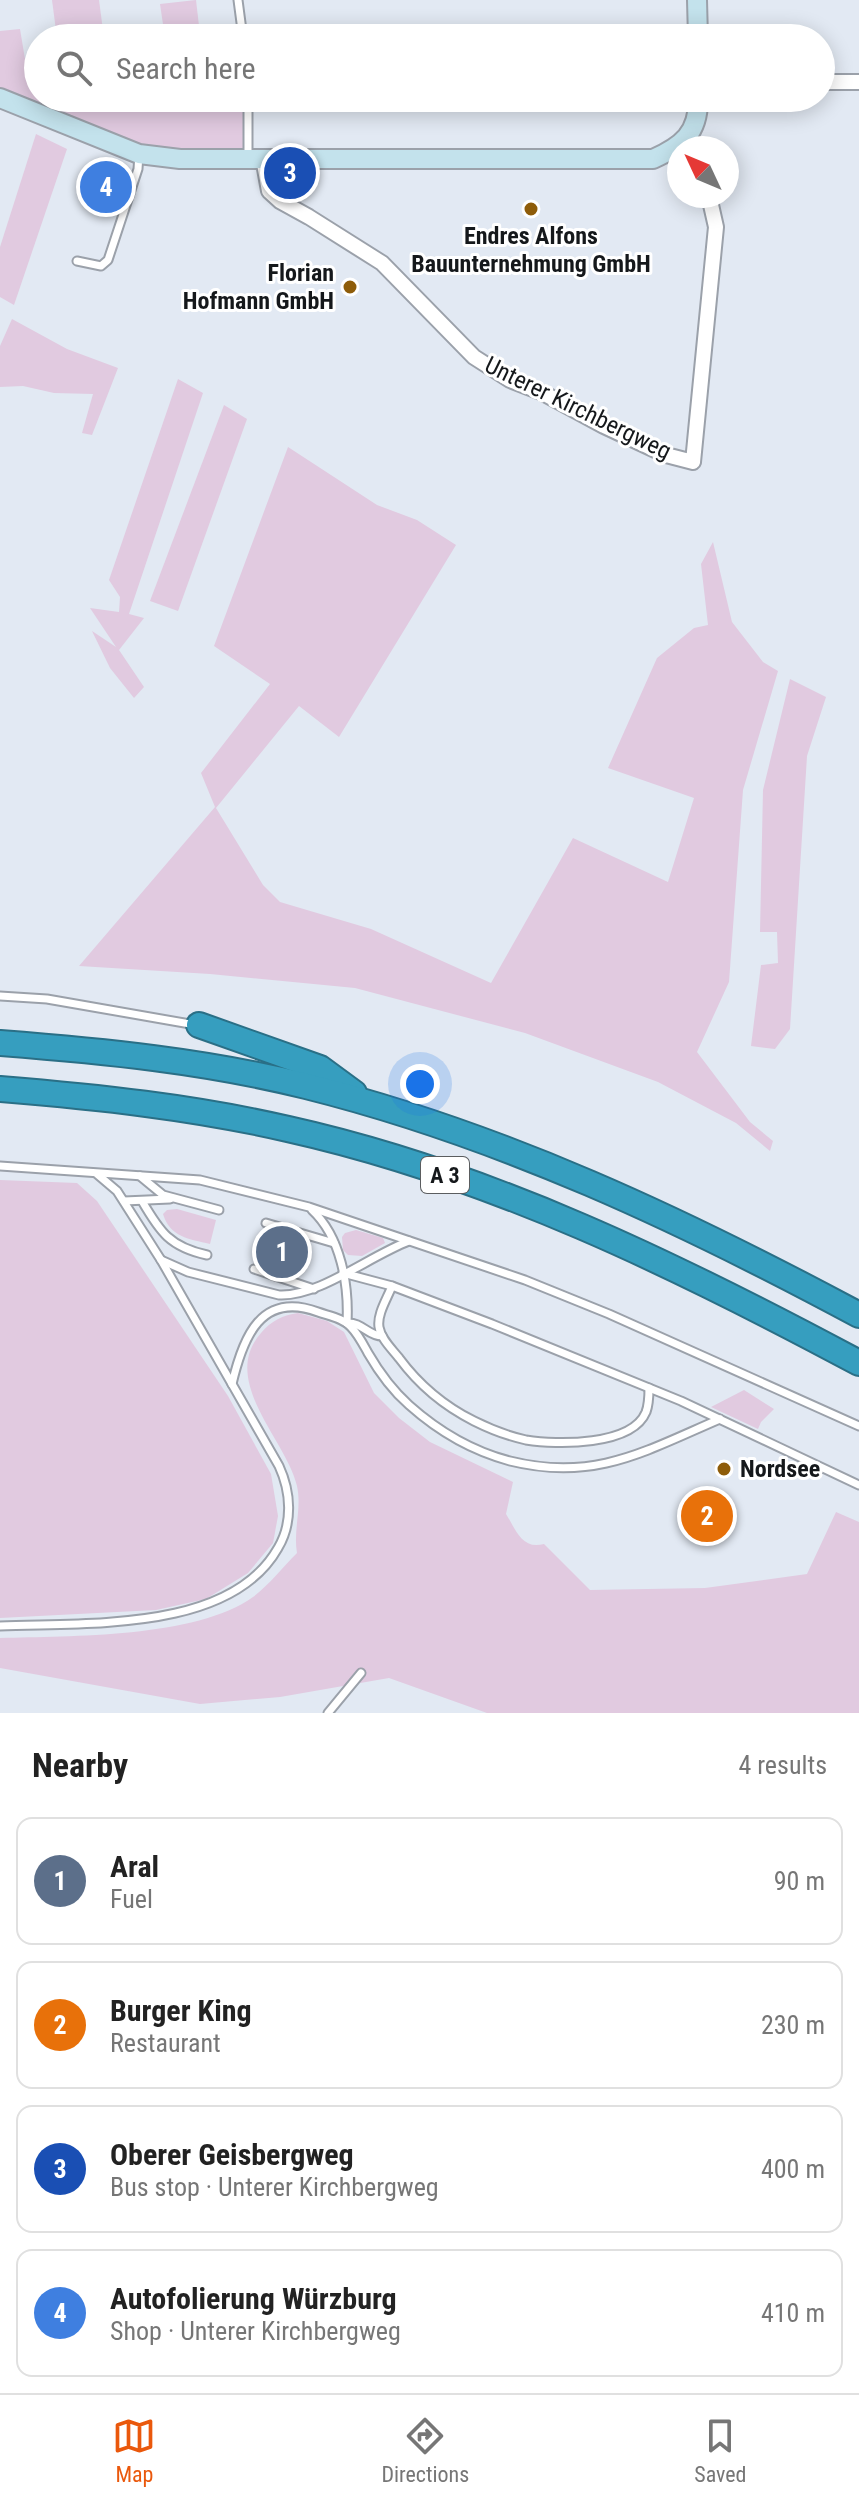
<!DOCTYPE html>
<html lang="en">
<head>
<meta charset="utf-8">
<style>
	:root { --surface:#fff; --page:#f2f2f2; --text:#222; --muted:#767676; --line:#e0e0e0; --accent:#ea580c }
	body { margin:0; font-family:"Roboto Condensed",sans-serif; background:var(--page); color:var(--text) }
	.compass { position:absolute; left:667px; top:136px; width:72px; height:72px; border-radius:50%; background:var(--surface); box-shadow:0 4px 20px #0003; rotate:314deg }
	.you { position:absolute; left:420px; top:1084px; width:28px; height:28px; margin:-20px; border:6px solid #fff; border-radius:50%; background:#1a73e8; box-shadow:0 0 0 12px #1a73e833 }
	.badge { display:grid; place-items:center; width:52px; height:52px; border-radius:50%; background:var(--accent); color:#fff; font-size:26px; font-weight:700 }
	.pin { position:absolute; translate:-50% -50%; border:4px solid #fff; box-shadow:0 2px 8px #0006 }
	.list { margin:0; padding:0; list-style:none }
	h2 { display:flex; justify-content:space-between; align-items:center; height:104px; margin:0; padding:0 32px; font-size:34px }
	h2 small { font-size:26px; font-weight:400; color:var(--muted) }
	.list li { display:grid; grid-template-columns:52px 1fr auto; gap:24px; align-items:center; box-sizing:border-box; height:128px; margin:0 16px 16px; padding:0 16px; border:2px solid var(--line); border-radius:16px }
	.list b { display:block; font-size:30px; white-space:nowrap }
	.list p { margin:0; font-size:26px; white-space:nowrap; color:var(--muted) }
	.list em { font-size:26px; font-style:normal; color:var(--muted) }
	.icon { flex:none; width:44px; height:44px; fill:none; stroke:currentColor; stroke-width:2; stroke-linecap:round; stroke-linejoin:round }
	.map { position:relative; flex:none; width:859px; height:1713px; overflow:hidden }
	.search { position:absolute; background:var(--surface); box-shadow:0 4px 20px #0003; left:24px; right:24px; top:24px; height:88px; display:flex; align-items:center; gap:20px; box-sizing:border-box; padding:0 28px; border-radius:44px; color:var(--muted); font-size:30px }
	.sheet { height:680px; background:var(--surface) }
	nav { display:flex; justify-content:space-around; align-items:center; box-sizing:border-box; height:112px; border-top:2px solid var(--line); background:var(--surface); font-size:22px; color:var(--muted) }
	nav a { display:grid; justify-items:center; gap:4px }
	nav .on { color:var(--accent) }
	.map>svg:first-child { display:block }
	.green { fill:#e1cae0 }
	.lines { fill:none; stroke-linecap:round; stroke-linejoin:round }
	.lane-casing { stroke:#9ba1aa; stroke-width:11 }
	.street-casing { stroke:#9ba1aa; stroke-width:18 }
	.secondary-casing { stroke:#9ba1aa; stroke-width:22 }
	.highway-casing { stroke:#2a6f86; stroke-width:28 }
	.lane { stroke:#fff; stroke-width:7 }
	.street { stroke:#fff; stroke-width:14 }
	.secondary { stroke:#c3e2ec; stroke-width:18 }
	.highway { stroke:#369ebf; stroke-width:24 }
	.poi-dot { fill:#8e5c09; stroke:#fff; stroke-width:3 }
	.labels { text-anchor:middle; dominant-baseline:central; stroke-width:6; stroke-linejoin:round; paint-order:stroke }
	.shield { fill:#fff; stroke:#5b5d5f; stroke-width:2 }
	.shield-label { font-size:22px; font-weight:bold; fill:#15181b }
	.poi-label { font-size:24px; font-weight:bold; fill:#15181b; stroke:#fff }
	.street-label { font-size:24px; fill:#15181b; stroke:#fff }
</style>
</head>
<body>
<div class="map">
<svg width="859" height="1713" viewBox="0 0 859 1713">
	<rect width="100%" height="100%" fill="#e2e9f3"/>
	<g class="green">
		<path d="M 52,0 L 99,0 L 104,38 L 57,38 Z"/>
		<path d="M 196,0 L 199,26 L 164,31 L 160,4 Z"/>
		<path d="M 20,29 L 26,65 L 38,74 L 38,98 L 116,98 L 118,106 L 167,98 L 247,98 L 248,158 L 180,159 L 0,98 L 0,31 Z"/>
		<path d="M 36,134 L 67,149 L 14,305 L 0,297 L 0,247 Z"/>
		<path d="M 12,319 L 67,349 L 118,368 L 92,435 L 82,433 L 93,394 L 54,393 L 23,386 L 0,387 L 0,346 Z"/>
		<path d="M 178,379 L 203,393 L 129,614 L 144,618 L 119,650 L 144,687 L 134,698 L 110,668 L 92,631 L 116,647 L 90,608 L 119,612 L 120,597 L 109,580 Z"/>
		<path d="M 224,405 L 247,419 L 178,611 L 150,601 Z"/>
		<path d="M 288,447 L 377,505 L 417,520 L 456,545 L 339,737 L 299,706 L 216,808 L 263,885 L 280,902 L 371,929 L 491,983 L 573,838 L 668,882 L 694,798 L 608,768 L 657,658 L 694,628 L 708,625 L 701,564 L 713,542 L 732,622 L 763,662 L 778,671 L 743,790 L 729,982 L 697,1052 L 750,1122 L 773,1141 L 770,1151 L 736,1123 L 658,1082 L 525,1033 L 355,988 L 210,974 L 79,966 L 215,807 L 201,773 L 270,684 L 214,646 Z"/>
		<path d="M 790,679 L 826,697 L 807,756 L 790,1029 L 775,1049 L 751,1046 L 761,965 L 778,963 L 777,932 L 760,932 L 763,790 Z"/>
		<path d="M 0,1180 L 77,1183 L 97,1201 L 228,1396 L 271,1474 L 278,1516 L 273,1543 L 248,1573 L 206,1599 L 156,1610 L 0,1618 Z"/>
		<path d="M 177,1209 L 216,1220 L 210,1244 C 189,1239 170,1237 163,1214 L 167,1210 Z"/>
		<path d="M 356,1230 L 383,1238 L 385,1243 L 362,1256 L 348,1255 L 343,1250 L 342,1237 L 345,1233 Z"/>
		<path d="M 298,1313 L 327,1321 L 344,1332 L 374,1393 L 399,1418 L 430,1442 L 513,1482 L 506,1514 C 516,1530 522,1550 544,1544 L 590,1590 L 705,1588 L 807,1574 L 836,1512 L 859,1522 L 859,1713 L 487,1713 L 389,1678 L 280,1697 L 200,1704 L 0,1668 L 0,1638 C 70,1636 196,1638 253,1597 C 269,1585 283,1567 297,1553 C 293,1530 302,1509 297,1486 C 286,1439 219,1381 261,1333 C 271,1321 283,1315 298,1313 Z"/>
		<path d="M 744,1390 L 774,1409 L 761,1422 L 758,1429 L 711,1407 Z"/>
	</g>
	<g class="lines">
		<defs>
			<g id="lane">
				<path d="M 238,0 L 243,38"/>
				<path d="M 248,156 L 248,98"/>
				<path d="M 77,261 L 101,266 L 108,260 L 138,169 L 139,154"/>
				<path d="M 0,996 L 47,999 L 196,1025"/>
				<path d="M 0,1166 L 200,1180 L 309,1207 L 525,1280 L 609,1314 L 859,1426"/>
				<path d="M 140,1176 L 163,1195 L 219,1210"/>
				<path d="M 124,1201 L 170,1199"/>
				<path d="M 142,1201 C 160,1232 170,1247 207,1255"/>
				<path d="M 312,1210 C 341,1237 349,1285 347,1323"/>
				<path d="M 266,1223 L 334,1243"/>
				<path d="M 161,1260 L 188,1272 L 279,1295 C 319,1297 369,1256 409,1241"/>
				<path d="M 254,1269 L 314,1289"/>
				<path d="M 343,1273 L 392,1286 L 492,1324 L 681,1401 L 859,1485"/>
				<path d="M 392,1286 C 387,1299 377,1314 379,1327 C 381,1339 392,1349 399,1358 C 419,1385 444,1406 474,1421 C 490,1429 508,1436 526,1440 C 557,1445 632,1446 646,1412 C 649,1404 649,1396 649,1388"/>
				<path d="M 347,1323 C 362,1322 368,1336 382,1336"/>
				<path d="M 232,1384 C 243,1337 261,1291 318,1312 C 329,1316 343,1318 351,1327 C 358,1334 363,1344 368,1353 C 379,1372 392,1390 409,1405 C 437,1430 472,1451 510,1461 C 595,1482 645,1451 720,1419"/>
				<path d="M 0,1626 C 85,1622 230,1633 278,1548 C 293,1523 291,1492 279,1466 L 161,1260 L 117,1191 L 97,1174"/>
				<path d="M 328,1713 L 361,1673"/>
			</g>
			<g id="street">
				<path d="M 821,82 L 859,82"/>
				<path d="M 263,158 L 269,191 L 280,201 L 309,217 L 382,263 L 474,357 L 510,380 L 543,393 L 604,426 L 666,455 L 693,462 L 716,227 L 709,196"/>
			</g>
			<g id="secondary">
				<path d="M 697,0 L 698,38"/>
				<path d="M 0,98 L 139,154 L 180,159 L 653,159 C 682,146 699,133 698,98"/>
			</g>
			<g id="highway">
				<path d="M 199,1025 L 320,1068 L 354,1093"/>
				<path d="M 0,1043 C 103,1051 206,1061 306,1086 C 502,1135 682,1220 859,1315"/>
				<path d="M 0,1089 C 97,1097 193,1107 288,1129 C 490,1174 678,1266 859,1363"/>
			</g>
		</defs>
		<use href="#lane" class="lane-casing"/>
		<use href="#street" class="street-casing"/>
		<use href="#secondary" class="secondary-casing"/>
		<use href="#highway" class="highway-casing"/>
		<use href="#lane" class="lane"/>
		<use href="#street" class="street"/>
		<use href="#secondary" class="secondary"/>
		<use href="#highway" class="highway"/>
	</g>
	<g class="poi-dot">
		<circle cx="531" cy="209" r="8"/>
		<circle cx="350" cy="287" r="8"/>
		<circle cx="724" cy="1469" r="8"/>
	</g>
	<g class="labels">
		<rect class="shield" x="421" y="1157" width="48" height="36" rx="6"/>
		<g class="shield-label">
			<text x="445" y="1175">A 3</text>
		</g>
		<g class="poi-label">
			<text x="531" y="236">Endres Alfons<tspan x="531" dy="28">Bauunternehmung GmbH</tspan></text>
			<text x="334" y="273" text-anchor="end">Florian<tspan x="334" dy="28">Hofmann GmbH</tspan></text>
			<text x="740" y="1469" text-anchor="start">Nordsee</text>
		</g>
		<g class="street-label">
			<text transform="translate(578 408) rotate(26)">Unterer Kirchbergweg</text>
		</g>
	</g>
</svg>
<svg class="compass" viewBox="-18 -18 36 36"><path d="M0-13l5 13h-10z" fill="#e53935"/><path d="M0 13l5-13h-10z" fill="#767676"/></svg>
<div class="you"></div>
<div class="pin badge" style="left:282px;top:1252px;background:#5c6f8a">1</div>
<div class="pin badge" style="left:707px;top:1516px;background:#e8710a">2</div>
<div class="pin badge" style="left:290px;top:173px;background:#1a4fb4">3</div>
<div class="pin badge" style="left:106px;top:187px;background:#3f7fe0">4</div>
<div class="search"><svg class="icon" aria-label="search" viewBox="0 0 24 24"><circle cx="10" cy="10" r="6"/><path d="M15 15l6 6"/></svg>Search here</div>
</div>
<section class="sheet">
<h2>Nearby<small>4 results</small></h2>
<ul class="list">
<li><span class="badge" style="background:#5c6f8a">1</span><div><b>Aral</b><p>Fuel</p></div><em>90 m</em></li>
<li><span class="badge" style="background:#e8710a">2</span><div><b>Burger King</b><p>Restaurant</p></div><em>230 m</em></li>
<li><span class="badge" style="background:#1a4fb4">3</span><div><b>Oberer Geisbergweg</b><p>Bus stop · Unterer Kirchbergweg</p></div><em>400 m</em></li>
<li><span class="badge" style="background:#3f7fe0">4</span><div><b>Autofolierung Würzburg</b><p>Shop · Unterer Kirchbergweg</p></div><em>410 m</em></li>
</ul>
</section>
<nav>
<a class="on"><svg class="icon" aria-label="map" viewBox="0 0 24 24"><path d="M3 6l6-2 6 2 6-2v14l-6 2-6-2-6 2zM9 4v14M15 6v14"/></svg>Map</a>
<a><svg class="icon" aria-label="directions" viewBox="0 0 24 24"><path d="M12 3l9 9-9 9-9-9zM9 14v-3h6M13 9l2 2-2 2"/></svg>Directions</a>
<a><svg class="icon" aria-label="saved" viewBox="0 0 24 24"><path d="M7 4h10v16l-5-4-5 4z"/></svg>Saved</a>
</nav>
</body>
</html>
